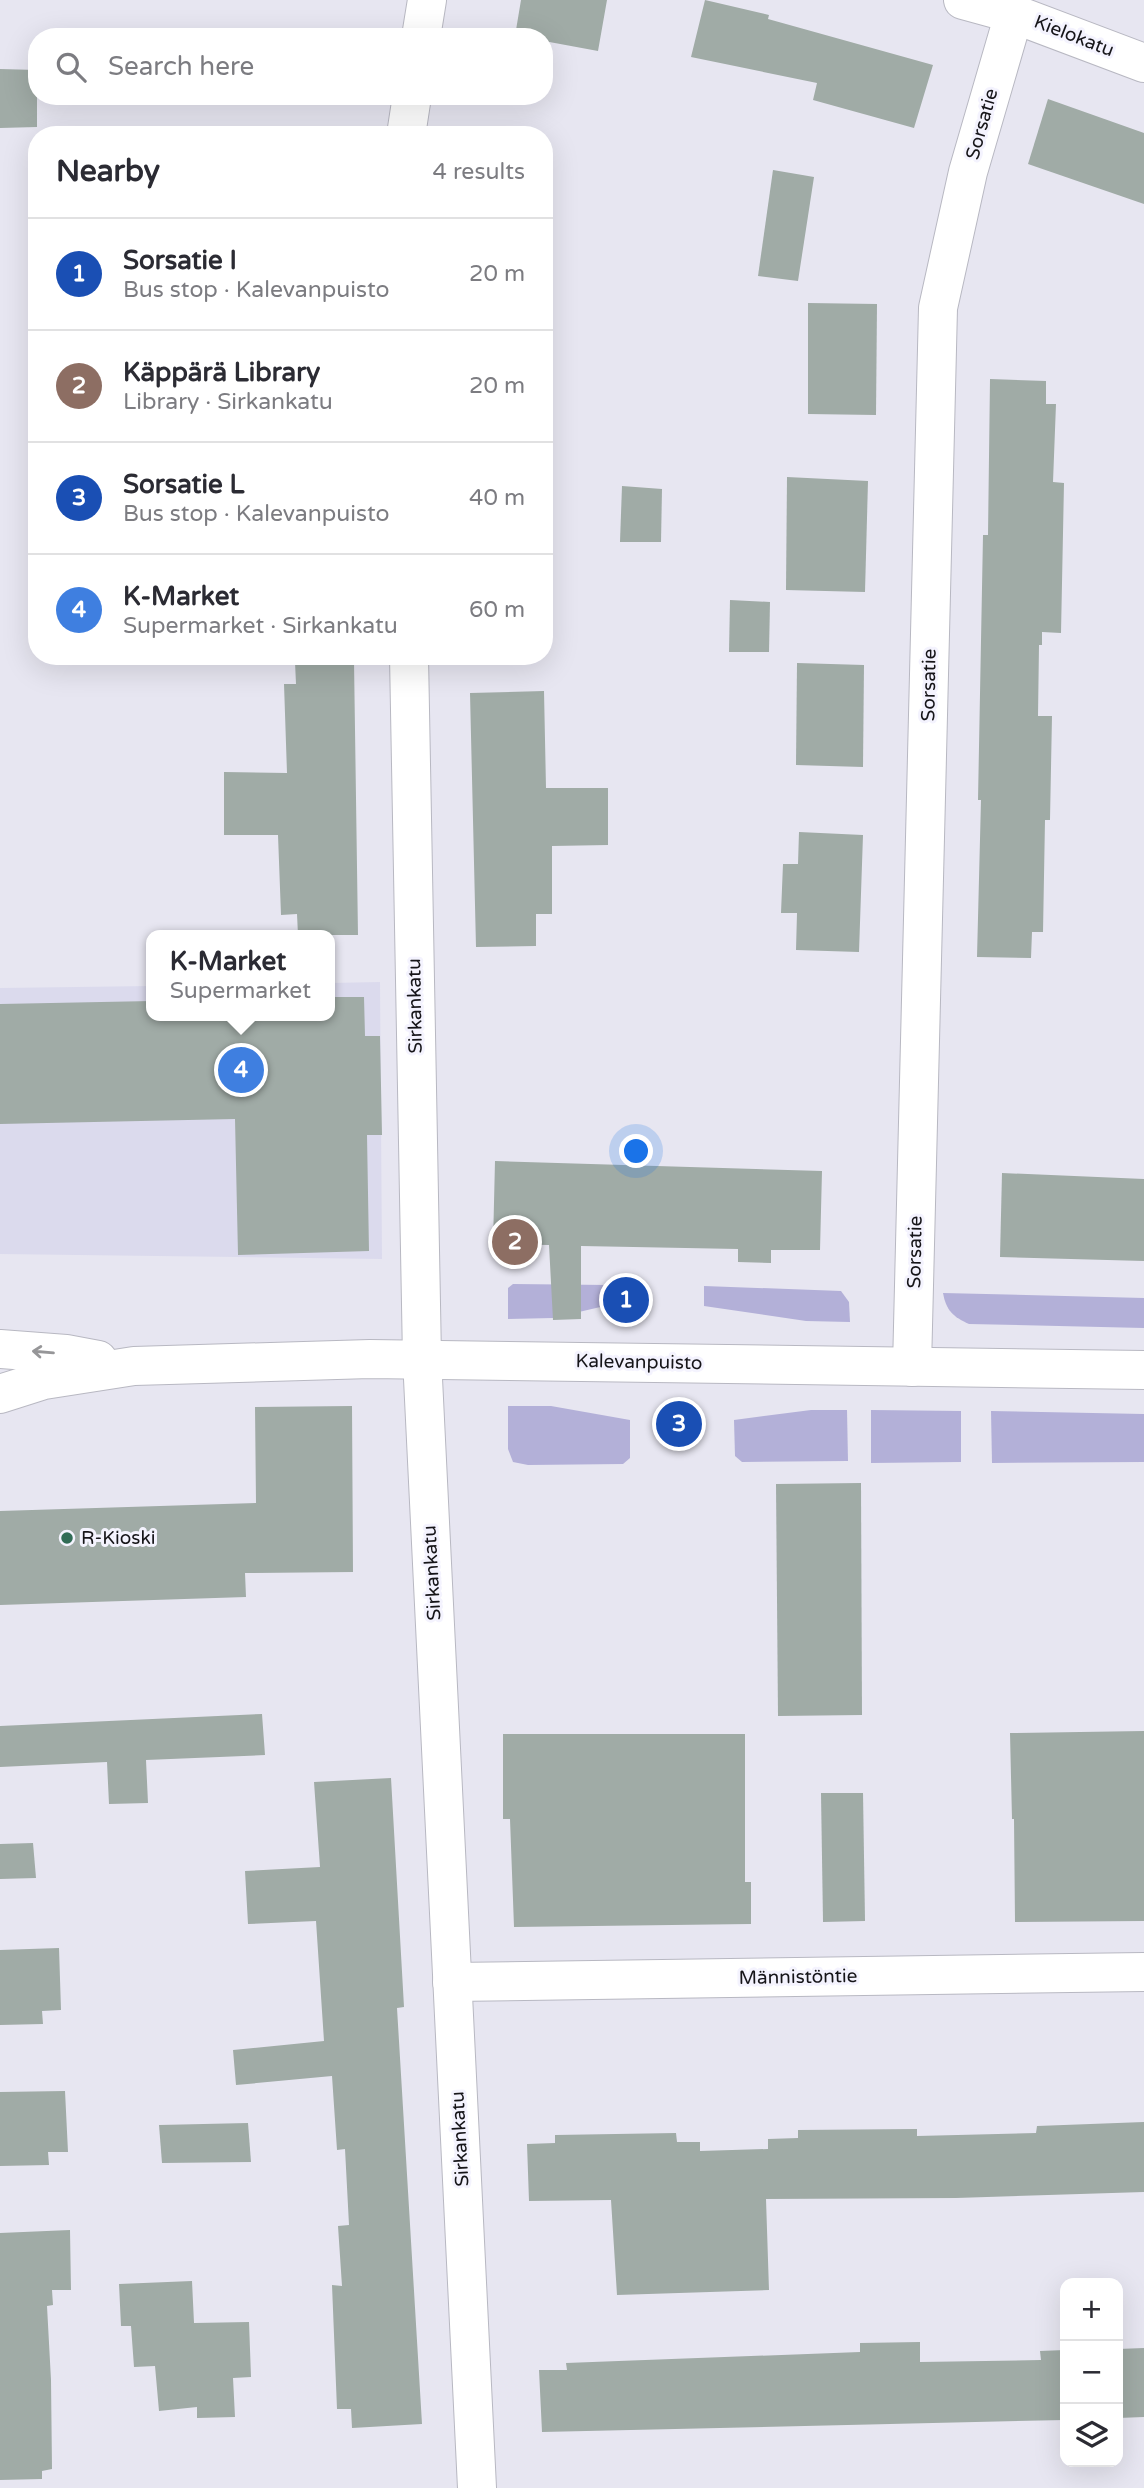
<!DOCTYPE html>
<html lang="en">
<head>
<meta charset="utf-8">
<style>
	:root { --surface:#fff; --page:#f2f2f3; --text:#2b2b33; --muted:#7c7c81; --line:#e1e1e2; --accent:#316c56 }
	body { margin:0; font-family:"Varela Round",sans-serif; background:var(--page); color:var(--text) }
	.controls { position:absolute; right:21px; bottom:21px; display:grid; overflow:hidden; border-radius:14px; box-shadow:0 7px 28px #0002 }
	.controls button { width:63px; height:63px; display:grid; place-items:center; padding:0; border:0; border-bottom:2px solid var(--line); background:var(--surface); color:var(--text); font:35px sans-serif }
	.you { position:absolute; left:637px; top:1152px; width:24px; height:24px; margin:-18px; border:5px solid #fff; border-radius:50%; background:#1a73e8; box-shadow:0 0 0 10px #1a73e833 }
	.badge { display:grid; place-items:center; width:46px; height:46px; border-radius:50%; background:var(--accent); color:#fff; font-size:23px; font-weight:700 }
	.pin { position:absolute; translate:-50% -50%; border:4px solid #fff; box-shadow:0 2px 7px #0006 }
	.popup { position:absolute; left:146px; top:930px; width:189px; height:91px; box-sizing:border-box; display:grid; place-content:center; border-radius:14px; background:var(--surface); filter:drop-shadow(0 2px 5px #0005); font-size:23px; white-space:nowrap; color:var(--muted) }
	.popup b { font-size:26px; color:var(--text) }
	.popup::after { content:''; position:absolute; left:50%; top:100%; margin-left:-14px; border:14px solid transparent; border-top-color:var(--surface) }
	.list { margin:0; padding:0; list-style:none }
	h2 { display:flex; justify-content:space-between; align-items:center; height:91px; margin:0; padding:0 28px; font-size:30px }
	h2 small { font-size:23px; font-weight:400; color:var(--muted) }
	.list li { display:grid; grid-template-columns:46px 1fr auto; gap:21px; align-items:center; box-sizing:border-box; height:112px; padding:0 28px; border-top:2px solid var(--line) }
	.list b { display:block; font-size:26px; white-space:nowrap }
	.list p { margin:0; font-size:23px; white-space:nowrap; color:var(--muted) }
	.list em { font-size:23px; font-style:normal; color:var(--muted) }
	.icon { flex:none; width:38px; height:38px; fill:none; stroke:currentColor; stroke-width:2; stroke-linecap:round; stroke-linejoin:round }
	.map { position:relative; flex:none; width:1144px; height:2488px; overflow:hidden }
	.search { position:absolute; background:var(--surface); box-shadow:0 7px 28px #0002; left:28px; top:28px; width:525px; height:77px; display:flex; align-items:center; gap:18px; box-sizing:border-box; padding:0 24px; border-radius:28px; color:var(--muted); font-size:26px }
	.panel { position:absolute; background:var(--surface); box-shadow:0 7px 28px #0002; left:28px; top:126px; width:525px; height:539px; border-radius:28px }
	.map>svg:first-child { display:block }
	.built { fill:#dbdaed }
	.green { fill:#b3b0d8 }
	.building { fill:#a0aba6 }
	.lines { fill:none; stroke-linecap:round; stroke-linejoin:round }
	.minor-casing { stroke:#b8b8c2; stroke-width:40 }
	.minor { stroke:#fff; stroke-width:38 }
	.oneway { stroke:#969698 }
	.poi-dot { fill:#316c56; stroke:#f4f3fe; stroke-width:2.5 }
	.labels { text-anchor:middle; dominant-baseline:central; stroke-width:6; stroke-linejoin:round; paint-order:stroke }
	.street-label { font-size:19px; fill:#161519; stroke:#f4f3fe }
	.poi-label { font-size:19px; fill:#161519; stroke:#f4f3fe; text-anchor:start }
</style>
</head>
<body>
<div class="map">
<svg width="1144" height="2488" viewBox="0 0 1144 2488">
	<rect width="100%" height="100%" fill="#e7e6f1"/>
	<path class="built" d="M 380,982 L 382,1259 L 0,1254 L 0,988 L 152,986 L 152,1016 L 330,1016 L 330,983 Z"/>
	<g class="green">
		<path d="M 513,1284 L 608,1285 L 609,1305 L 553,1318 L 508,1319 L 508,1288 Z"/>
		<path d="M 704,1286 L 841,1291 L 849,1302 L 850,1322 L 806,1321 L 704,1306 Z"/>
		<path d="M 943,1293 L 1144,1298 L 1144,1328 L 969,1324 C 953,1317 946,1310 943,1293 Z"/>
		<path d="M 508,1406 L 551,1406 L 630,1420 L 630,1458 L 623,1464 L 528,1465 L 513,1462 L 508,1449 Z"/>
		<path d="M 811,1410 L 847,1410 L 848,1461 L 742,1462 L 735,1456 L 734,1420 Z"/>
		<path d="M 871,1410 L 961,1411 L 961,1462 L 871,1463 Z"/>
		<path d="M 991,1411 L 1144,1414 L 1144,1462 L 992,1463 Z"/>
	</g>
	<g class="building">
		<path d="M 521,0 L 607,0 L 598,51 L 544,41 L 544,37 L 515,36 Z"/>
		<path d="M 705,0 L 769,15 L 768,19 L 933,65 L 914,128 L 813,100 L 817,83 L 691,57 Z"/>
		<path d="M 0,69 L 37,70 L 37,127 L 0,128 Z"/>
		<path d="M 1048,99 L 1144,133 L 1144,204 L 1028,164 Z"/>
		<path d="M 773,170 L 814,177 L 798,281 L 758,276 Z"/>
		<path d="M 808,303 L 877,304 L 876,415 L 808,414 Z"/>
		<path d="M 990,379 L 1046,381 L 1046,404 L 1056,404 L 1053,482 L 1064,483 L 1061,633 L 1042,632 L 1042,645 L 1039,645 L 1038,716 L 1052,716 L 1050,820 L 1045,820 L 1043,932 L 1032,932 L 1031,958 L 977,957 L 981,800 L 978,800 L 983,535 L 988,535 Z"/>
		<path d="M 787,477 L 868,481 L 865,592 L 786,590 Z"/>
		<path d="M 622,486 L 662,489 L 661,542 L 620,542 Z"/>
		<path d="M 730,600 L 770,602 L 769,652 L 729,652 Z"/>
		<path d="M 354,661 L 358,935 L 298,935 L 297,914 L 281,915 L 278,835 L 224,835 L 224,772 L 287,773 L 284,684 L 296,684 L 295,662 Z"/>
		<path d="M 797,663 L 864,665 L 863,767 L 796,765 Z"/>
		<path d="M 544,691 L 546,788 L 608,788 L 608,845 L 552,846 L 552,914 L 536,914 L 536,946 L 476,947 L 470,693 Z"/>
		<path d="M 799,832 L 863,835 L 859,952 L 796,950 L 797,913 L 781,913 L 783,864 L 798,864 Z"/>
		<path d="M 330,997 L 364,997 L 365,1036 L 380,1036 L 382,1135 L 367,1135 L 369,1251 L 238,1255 L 235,1119 L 0,1124 L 0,1004 L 152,1001 L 152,1016 L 330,1016 Z"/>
		<path d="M 495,1161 L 822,1171 L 820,1250 L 771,1250 L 771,1263 L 738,1262 L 738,1249 L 581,1246 L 581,1319 L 553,1320 L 549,1245 L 493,1244 Z"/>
		<path d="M 1002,1173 L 1144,1179 L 1144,1261 L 1000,1257 Z"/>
		<path d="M 352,1406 L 353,1572 L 245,1573 L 246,1597 L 0,1605 L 0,1511 L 256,1503 L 255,1407 Z"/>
		<path d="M 861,1483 L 862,1715 L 778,1716 L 776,1484 Z"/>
		<path d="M 262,1714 L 265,1755 L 146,1760 L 148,1803 L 109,1804 L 107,1762 L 0,1767 L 0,1726 Z"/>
		<path d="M 1144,1731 L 1144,1921 L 1015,1922 L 1014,1819 L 1012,1819 L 1010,1733 Z"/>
		<path d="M 503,1734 L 745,1734 L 745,1882 L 751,1882 L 751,1924 L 514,1927 L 510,1819 L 503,1819 Z"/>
		<path d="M 391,1778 L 404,2007 L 397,2008 L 422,2424 L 352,2428 L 351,2409 L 337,2409 L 332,2285 L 342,2286 L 338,2226 L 349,2225 L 345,2149 L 337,2150 L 332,2076 L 236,2085 L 233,2050 L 324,2041 L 316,1921 L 248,1924 L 245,1871 L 320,1867 L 314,1782 Z"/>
		<path d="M 821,1793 L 863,1793 L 865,1921 L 823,1922 Z"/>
		<path d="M 33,1843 L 36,1878 L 0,1879 L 0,1844 Z"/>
		<path d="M 59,1948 L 61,2010 L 42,2011 L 43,2024 L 0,2025 L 0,1950 Z"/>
		<path d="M 65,2091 L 68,2152 L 48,2152 L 49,2165 L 0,2166 L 0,2092 Z"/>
		<path d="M 1144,2122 L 1144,2192 L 956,2198 L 766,2199 L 769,2290 L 617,2295 L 611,2200 L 529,2201 L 527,2144 L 555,2143 L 555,2135 L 676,2133 L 677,2142 L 700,2142 L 700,2151 L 768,2149 L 768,2139 L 798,2138 L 798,2130 L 917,2129 L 917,2136 L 1036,2133 L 1037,2126 Z"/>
		<path d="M 248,2123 L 251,2162 L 162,2163 L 159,2125 Z"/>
		<path d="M 70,2230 L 71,2290 L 52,2290 L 53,2305 L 47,2306 L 51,2380 L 52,2469 L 42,2471 L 42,2479 L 0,2480 L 0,2233 Z"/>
		<path d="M 192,2281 L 194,2323 L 249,2322 L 251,2377 L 233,2378 L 235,2417 L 197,2418 L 197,2407 L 159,2411 L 155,2366 L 134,2367 L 131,2326 L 121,2326 L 119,2284 Z"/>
		<path d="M 920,2342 L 920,2362 L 1041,2360 L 1040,2351 L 1065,2350 L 1065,2420 L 542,2432 L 539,2370 L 567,2370 L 566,2363 L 860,2352 L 860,2343 Z"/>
		<path d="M 1144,2348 L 1144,2417 L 1118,2418 L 1118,2349 Z"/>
	</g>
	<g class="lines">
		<defs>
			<g id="minor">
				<path d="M 963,0 L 1014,14 L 1144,63"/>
				<path d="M 421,37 L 427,0"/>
				<path d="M 406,135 L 412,96"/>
				<path d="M 409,656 L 422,1358 L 477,2488"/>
				<path d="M 0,1349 L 66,1354 L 98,1360"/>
				<path d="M 912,1367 L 938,308 L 968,172 L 1014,14"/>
				<path d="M 0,1394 L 44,1380 L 134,1366 L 370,1359 L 1144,1370"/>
				<path d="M 452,1982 L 1144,1972"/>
			</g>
		</defs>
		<use href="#minor" class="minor-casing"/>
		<use href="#minor" class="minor"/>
	</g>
	<defs><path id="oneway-shaft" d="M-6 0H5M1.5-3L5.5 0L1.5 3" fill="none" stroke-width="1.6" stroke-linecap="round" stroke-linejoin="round" transform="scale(1.75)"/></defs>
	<use class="oneway" href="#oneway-shaft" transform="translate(43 1352) rotate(-175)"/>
	<circle class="poi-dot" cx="67" cy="1538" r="7"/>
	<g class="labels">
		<g class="street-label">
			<text transform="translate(1074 36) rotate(21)">Kielokatu</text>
			<text transform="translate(982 124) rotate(-74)">Sorsatie</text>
			<text transform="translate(929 685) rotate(-89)">Sorsatie</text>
			<text transform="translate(415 1006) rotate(-91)">Sirkankatu</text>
			<text transform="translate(915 1252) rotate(-89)">Sorsatie</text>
			<text transform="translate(639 1362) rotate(1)">Kalevanpuisto</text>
			<text transform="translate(432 1573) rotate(-93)">Sirkankatu</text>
			<text transform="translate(798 1977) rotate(-1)">Männistöntie</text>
			<text transform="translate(460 2139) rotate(-93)">Sirkankatu</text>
		</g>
		<g class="poi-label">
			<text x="81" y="1538">R-Kioski</text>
		</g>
	</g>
</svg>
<div class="controls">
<button>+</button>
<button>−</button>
<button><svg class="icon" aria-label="layers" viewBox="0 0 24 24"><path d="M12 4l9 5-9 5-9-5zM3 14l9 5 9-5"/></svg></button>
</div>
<div class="you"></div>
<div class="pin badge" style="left:626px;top:1300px;background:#1a4fb4">1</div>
<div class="pin badge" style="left:515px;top:1242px;background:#8d6e63">2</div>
<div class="pin badge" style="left:679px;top:1424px;background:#1a4fb4">3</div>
<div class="pin badge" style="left:241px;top:1070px;background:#3f7fe0">4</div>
<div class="popup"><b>K-Market</b>Supermarket</div>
<div class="search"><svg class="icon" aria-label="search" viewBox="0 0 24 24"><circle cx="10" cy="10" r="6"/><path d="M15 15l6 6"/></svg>Search here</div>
<section class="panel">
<h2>Nearby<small>4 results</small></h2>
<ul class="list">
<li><span class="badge" style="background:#1a4fb4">1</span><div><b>Sorsatie I</b><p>Bus stop · Kalevanpuisto</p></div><em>20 m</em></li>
<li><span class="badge" style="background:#8d6e63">2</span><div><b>Käppärä Library</b><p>Library · Sirkankatu</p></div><em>20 m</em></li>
<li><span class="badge" style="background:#1a4fb4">3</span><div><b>Sorsatie L</b><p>Bus stop · Kalevanpuisto</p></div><em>40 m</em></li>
<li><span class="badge" style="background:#3f7fe0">4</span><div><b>K-Market</b><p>Supermarket · Sirkankatu</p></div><em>60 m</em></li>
</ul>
</section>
</div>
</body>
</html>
